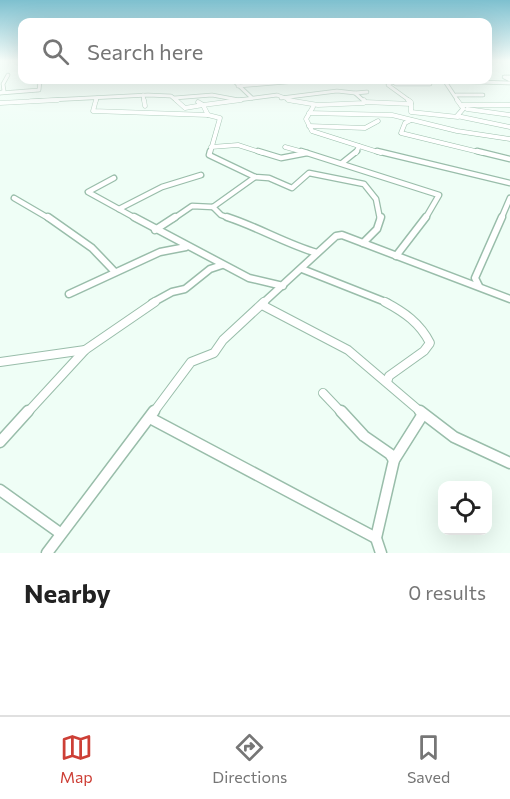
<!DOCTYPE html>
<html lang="en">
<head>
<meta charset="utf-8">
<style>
	:root { --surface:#fff; --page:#f6f6f6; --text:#222; --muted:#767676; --line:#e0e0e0; --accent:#cd3f36 }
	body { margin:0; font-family:Commissioner,sans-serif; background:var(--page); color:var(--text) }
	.controls { position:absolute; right:18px; bottom:18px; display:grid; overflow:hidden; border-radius:12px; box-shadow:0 6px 24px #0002 }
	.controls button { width:54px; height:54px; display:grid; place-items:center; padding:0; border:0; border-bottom:2px solid var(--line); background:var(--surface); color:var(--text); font:30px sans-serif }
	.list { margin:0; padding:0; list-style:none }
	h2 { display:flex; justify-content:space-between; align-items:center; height:78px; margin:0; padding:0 24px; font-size:26px }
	h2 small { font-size:20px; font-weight:400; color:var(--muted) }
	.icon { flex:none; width:33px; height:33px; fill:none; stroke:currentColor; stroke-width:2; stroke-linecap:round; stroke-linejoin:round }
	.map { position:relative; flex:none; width:510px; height:553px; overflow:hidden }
	.search { position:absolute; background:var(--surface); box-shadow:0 6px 24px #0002; left:18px; right:18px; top:18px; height:66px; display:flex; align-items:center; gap:15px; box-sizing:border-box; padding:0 21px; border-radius:12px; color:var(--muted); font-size:22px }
	.sheet { height:162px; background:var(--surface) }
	nav { display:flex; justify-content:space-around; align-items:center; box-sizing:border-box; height:84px; border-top:2px solid var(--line); background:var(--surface); font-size:16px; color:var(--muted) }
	nav a { display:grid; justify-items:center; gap:3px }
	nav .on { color:var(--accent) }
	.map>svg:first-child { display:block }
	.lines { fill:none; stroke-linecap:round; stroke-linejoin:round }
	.minor-far5-casing { stroke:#99bdaa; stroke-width:4.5 }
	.minor-far4-casing { stroke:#99bdaa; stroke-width:5 }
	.minor-far3-casing { stroke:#99bdaa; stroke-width:7 }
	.minor-far2-casing { stroke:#99bdaa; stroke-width:9 }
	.minor-far1-casing { stroke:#99bdaa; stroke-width:10 }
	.minor-casing { stroke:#99bdaa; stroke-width:13 }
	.minor-far5 { stroke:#fff; stroke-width:3 }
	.minor-far4 { stroke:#fff; stroke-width:4 }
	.minor-far3 { stroke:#fff; stroke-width:4.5 }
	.minor-far2 { stroke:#fff; stroke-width:6 }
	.minor-far1 { stroke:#fff; stroke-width:8 }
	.minor { stroke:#fff; stroke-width:10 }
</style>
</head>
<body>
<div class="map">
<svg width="510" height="553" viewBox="0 0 510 553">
	<rect width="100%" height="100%" fill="#effef6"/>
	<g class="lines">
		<defs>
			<g id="minor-far5">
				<path d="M 510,77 L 504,77 L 510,80"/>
				<path d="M 233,80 L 252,98"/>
				<path d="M 390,80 L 396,84 L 430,84"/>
				<path d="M 444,80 L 458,101"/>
				<path d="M 444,81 L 510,83"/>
				<path d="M 391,83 L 388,85 L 410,101"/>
				<path d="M 238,86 L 309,80"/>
				<path d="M 0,93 L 4,91 L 3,84 L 8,75"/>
				<path d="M 1,93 L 39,90 L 40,81 L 44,80"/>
				<path d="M 143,95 L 144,101"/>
				<path d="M 456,95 L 483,95"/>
				<path d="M 174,98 L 212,95 L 239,100"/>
				<path d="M 281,98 L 337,91 L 355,93"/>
				<path d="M 30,101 L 148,95 L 171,96 L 177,101"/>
				<path d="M 96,101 L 97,98"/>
				<path d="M 230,101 L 277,95 L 293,101"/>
				<path d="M 364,101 L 355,93 L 367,92"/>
			</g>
			<g id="minor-far4">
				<path d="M 96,100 L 93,111 L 208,115 L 203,105 L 185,108 L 176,100"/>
				<path d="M 144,100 L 145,106"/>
				<path d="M 288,100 L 318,105 L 364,103 L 364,100"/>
				<path d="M 408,100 L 411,102 L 411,112 L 458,117"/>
				<path d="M 457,100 L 463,108"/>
				<path d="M 198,102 L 203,105 L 241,100"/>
				<path d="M 365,102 L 411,104"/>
				<path d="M 0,103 L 58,100"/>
				<path d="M 461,105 L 510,105"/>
				<path d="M 313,107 L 306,119 L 312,131 L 381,153"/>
				<path d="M 463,109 L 457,116 L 510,127"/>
				<path d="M 467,109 L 510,115"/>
				<path d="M 309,113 L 392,115 L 457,131 L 510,139"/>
				<path d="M 208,115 L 220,118 L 210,153"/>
				<path d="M 411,120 L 405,123 L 401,133 L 483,153"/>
				<path d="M 309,126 L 365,128 L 378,121"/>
				<path d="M 211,147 L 238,145 L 263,153"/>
				<path d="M 285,147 L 307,153"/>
				<path d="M 356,153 L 359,146"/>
			</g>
			<g id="minor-far3">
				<path d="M 210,151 L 209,155 L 255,177 L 269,178 L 292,188 L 309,173 L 364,184 L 376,199 L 380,219"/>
				<path d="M 258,151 L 281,158 L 307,153"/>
				<path d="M 301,151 L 439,195 L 425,219"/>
				<path d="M 377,151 L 510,183"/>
				<path d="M 477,151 L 510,159"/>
				<path d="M 342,163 L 357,151"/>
				<path d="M 114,178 L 88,192 L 137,219"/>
				<path d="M 14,198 L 50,219"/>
				<path d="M 213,207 L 221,215 L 232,219"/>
				<path d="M 119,209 L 162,187 L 201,175"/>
				<path d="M 173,219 L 192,206 L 213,207 L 255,177"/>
				<path d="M 501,219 L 510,198"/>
			</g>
			<g id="minor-far2">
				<path d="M 48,217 L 92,248 L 114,271"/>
				<path d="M 134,217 L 249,278 L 283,286"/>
				<path d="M 227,217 C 258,227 286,244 317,253"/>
				<path d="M 155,230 L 175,217"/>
				<path d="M 363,243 L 377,229 L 381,217"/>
				<path d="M 396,256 L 426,217"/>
				<path d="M 302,269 L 388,303"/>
				<path d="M 479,286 L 475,278 L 502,217"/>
				<path d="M 69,294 L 160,252 L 186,247"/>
				<path d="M 152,303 L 172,292 L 185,289 L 210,269 L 222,265"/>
				<path d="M 263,303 L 336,236 L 342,235 L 510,299"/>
			</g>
			<g id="minor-far1">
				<path d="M 385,302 C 404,312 420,323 430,343 L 424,351 L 389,376 L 387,382"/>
				<path d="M 262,305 L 348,350 L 422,413"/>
				<path d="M 0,362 L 85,350"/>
				<path d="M 323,393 L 342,413"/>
				<path d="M 27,413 L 85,350 L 155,302"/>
				<path d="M 153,413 L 191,362 L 214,353 L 223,340 L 264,302"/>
			</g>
			<g id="minor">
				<path d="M 341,411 L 364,436 L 390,454 L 394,460"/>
				<path d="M 420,411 L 454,437 L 510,463"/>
				<path d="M 150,418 L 376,538"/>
				<path d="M 0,442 L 28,411"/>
				<path d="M 0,490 L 60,533"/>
				<path d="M 47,553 L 154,411"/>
				<path d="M 381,553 L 376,538 L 394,460 L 423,414"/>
			</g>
		</defs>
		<use href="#minor-far5" class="minor-far5-casing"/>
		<use href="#minor-far4" class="minor-far4-casing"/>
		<use href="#minor-far3" class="minor-far3-casing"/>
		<use href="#minor-far2" class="minor-far2-casing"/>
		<use href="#minor-far1" class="minor-far1-casing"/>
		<use href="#minor" class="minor-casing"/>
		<use href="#minor-far5" class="minor-far5"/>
		<use href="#minor-far4" class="minor-far4"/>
		<use href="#minor-far3" class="minor-far3"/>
		<use href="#minor-far2" class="minor-far2"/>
		<use href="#minor-far1" class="minor-far1"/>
		<use href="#minor" class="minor"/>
	</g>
	<linearGradient id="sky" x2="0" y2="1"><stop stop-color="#7ec0cf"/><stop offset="0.44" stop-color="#f8fffb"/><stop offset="1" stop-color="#f8fffb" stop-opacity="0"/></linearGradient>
	<rect width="510" height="138" fill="url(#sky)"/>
</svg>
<div class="controls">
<button><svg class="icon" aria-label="locate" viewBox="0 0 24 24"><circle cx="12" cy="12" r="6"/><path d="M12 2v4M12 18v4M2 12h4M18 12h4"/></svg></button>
</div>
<div class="search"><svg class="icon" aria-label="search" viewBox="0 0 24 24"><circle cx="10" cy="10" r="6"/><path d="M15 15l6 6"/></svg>Search here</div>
</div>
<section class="sheet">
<h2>Nearby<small>0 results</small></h2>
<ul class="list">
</ul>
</section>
<nav>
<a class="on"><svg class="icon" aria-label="map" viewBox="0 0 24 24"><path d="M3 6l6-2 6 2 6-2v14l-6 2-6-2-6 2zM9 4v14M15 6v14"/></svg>Map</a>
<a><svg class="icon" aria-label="directions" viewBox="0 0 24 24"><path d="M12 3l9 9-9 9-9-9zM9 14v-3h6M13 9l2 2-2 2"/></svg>Directions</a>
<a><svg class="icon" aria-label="saved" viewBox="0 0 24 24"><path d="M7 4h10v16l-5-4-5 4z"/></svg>Saved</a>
</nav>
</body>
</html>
